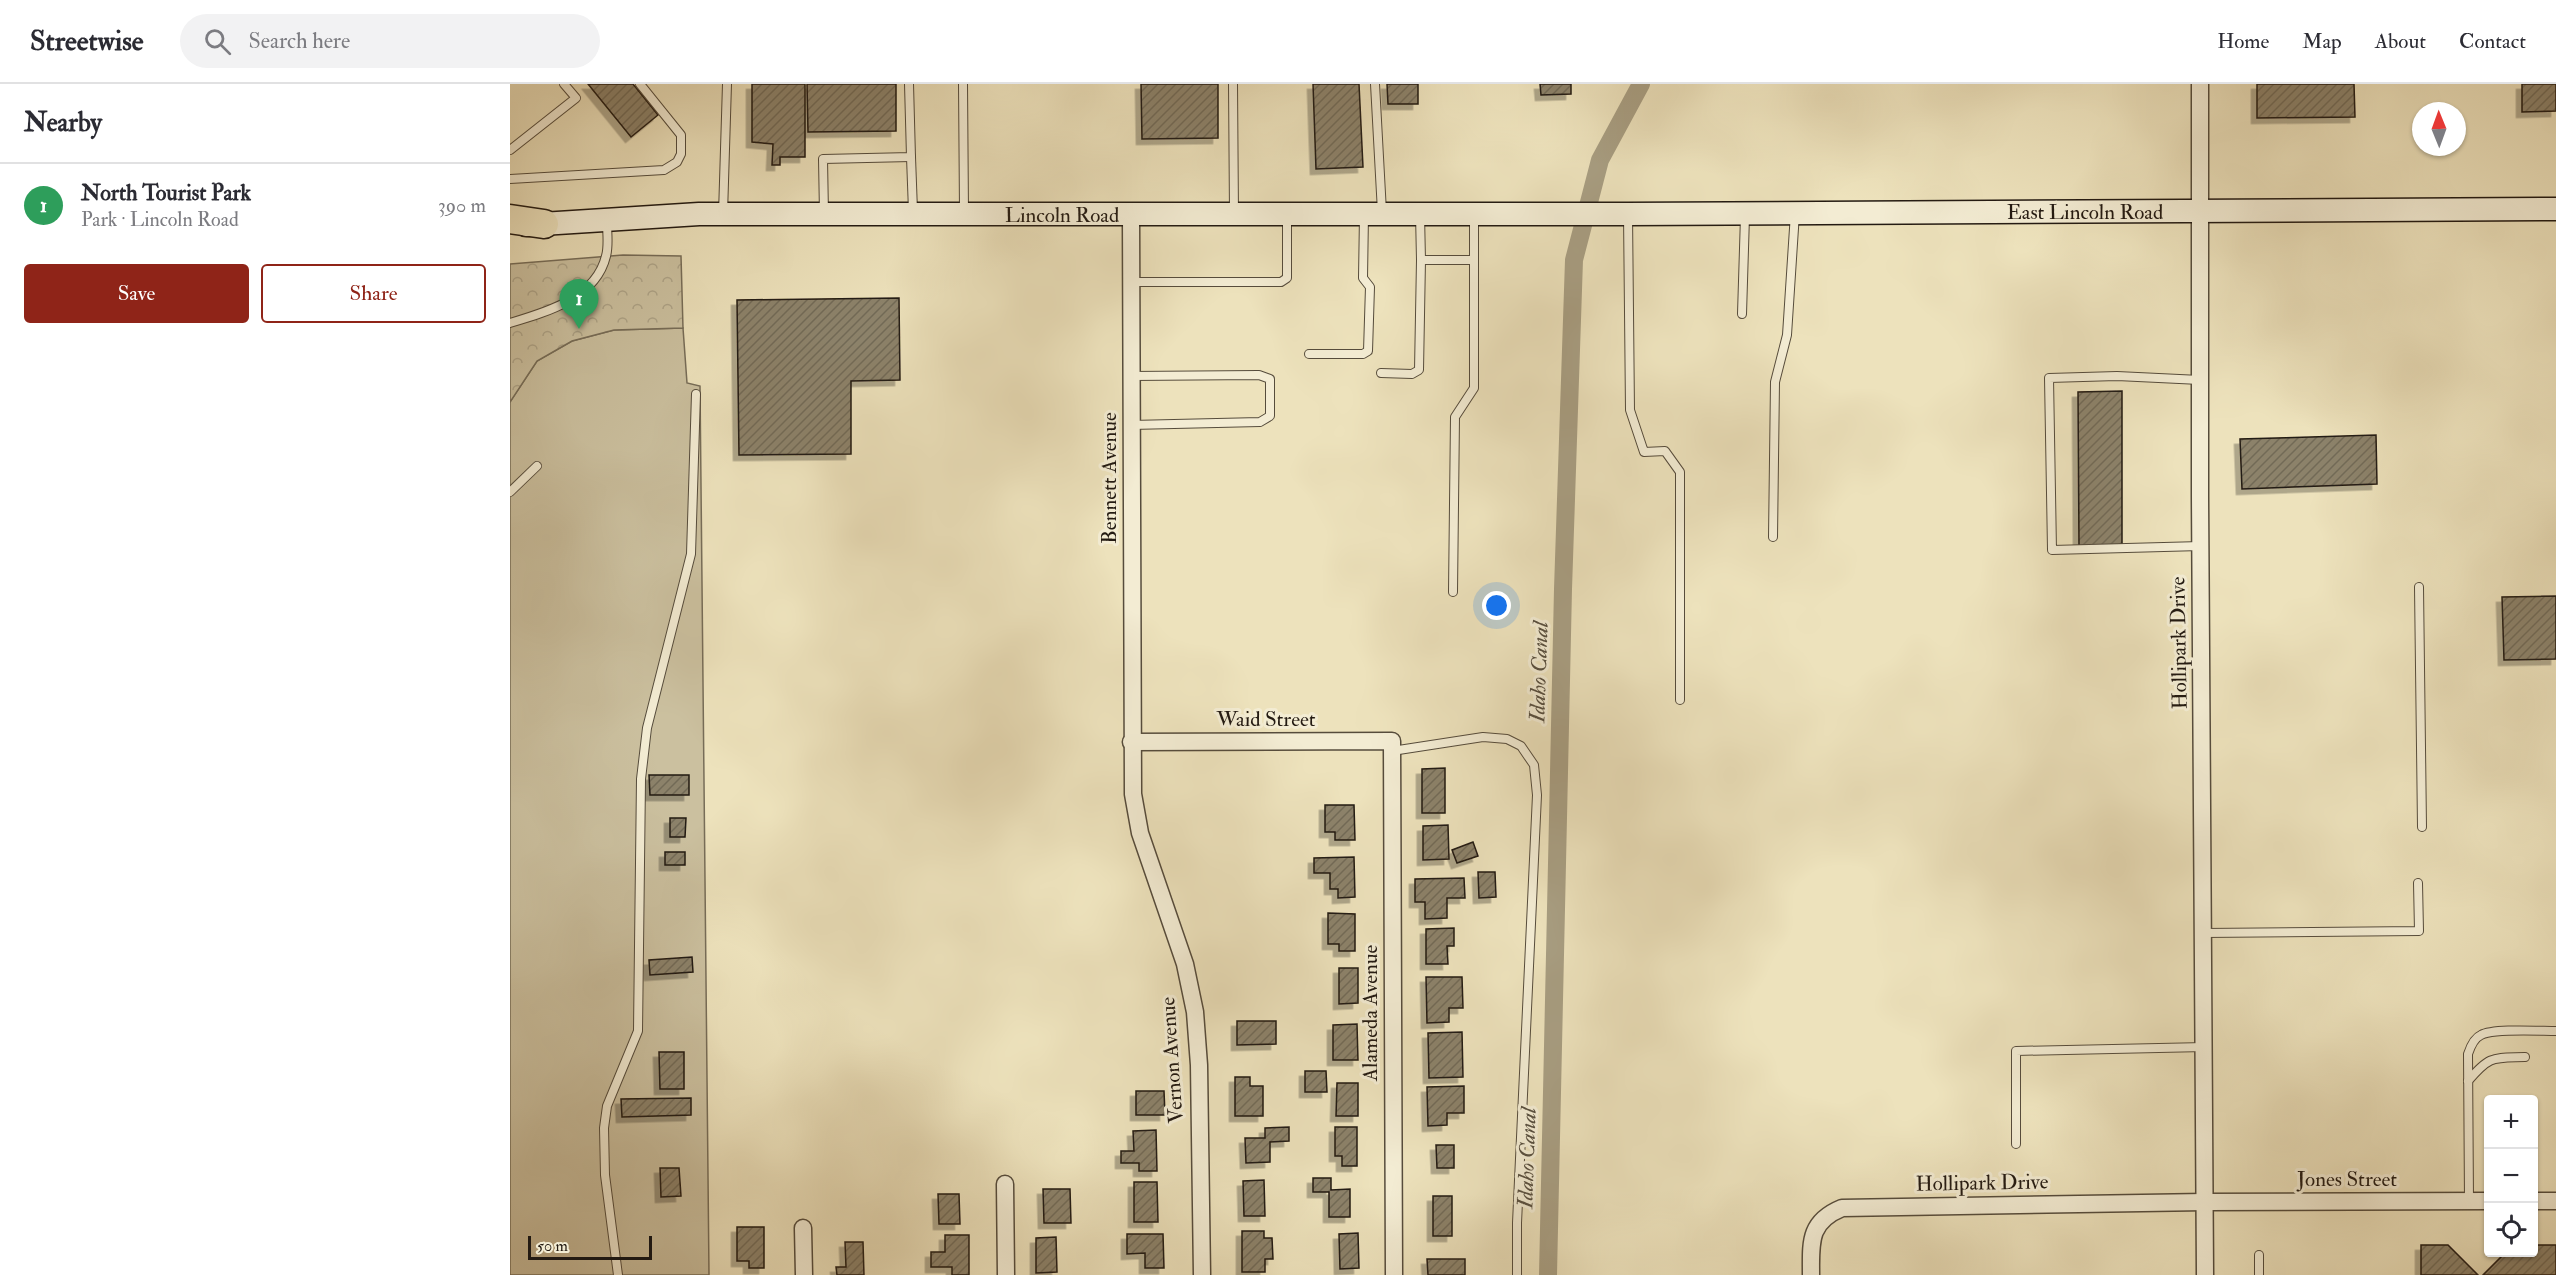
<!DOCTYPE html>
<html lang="en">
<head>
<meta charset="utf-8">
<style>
	:root { --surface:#fff; --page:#f2f2f3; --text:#2b2b33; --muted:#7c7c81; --line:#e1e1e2; --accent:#8f2418 }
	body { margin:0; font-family:"IM FELL Double Pica",serif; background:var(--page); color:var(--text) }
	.controls { position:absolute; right:18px; bottom:18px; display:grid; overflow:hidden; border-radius:6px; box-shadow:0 2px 4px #0004 }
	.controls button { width:54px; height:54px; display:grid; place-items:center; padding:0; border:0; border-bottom:2px solid var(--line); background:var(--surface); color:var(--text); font:30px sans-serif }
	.compass { position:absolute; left:1902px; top:18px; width:54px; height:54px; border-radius:50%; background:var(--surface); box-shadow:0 2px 4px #0004; rotate:359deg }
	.scale { position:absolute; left:18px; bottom:15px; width:124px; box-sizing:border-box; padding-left:6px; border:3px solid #231a12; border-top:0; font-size:16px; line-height:21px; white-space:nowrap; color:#231a12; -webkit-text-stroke:4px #f3ecd3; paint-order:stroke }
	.you { position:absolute; left:987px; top:522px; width:21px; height:21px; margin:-15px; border:4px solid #fff; border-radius:50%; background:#1a73e8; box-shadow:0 0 0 9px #1a73e833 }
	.badge { display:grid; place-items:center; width:39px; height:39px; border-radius:50%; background:var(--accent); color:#fff; font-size:20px; font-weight:700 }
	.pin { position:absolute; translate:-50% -50px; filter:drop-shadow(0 2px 3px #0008) }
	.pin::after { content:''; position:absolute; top:32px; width:21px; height:18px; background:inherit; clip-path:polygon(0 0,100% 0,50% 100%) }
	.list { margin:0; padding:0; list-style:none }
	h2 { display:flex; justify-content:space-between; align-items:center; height:78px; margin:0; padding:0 24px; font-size:26px }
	h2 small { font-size:20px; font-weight:400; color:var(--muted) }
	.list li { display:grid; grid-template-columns:39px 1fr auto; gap:18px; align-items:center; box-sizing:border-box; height:84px; padding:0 24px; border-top:2px solid var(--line) }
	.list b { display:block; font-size:22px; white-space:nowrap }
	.list p { margin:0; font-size:20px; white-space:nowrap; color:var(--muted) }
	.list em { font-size:20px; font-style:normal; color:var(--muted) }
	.actions { display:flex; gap:12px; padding:18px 24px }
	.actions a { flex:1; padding:14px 0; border:2px solid var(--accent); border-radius:6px; text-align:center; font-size:21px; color:var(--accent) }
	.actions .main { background:var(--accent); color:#fff }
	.icon { flex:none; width:33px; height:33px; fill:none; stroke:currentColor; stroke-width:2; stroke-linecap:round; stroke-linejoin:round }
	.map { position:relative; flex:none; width:2046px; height:1191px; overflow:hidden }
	header { display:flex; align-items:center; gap:36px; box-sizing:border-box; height:84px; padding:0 30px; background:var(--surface); border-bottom:2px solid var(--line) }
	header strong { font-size:28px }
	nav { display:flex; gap:33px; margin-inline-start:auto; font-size:21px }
	.search { width:420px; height:54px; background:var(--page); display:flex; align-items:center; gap:15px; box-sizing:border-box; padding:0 21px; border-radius:33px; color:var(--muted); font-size:22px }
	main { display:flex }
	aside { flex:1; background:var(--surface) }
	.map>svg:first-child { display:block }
	.grass { fill:#cbc09f; stroke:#776d58; stroke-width:1.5 }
	.park { fill:url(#park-crowns); stroke:#776d58; stroke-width:1.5 }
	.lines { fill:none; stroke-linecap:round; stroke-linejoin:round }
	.canal { stroke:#a89e82; stroke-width:18 }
	.building { fill:url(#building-hatch); stroke:#231a12; stroke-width:1.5; filter:url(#shadow) }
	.lane-casing { stroke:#564c3c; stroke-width:10 }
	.street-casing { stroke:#564c3c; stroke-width:19 }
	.secondary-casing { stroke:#231a12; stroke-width:25 }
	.highway-casing { stroke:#231a12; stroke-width:31 }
	.lane { stroke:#f3ecd3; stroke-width:8 }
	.street { stroke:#f3ecd3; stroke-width:16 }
	.secondary { stroke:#f3ecd3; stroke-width:22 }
	.highway { stroke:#ede2bc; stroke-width:28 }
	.labels { text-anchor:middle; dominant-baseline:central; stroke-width:6; stroke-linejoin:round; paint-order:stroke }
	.street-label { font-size:21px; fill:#231a12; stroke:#f3ecd3 }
	.water-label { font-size:22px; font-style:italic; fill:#584f3f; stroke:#f3ecd3 }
</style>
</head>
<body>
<header>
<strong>Streetwise</strong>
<div class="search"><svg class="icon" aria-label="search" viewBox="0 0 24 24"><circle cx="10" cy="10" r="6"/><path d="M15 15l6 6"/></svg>Search here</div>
<nav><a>Home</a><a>Map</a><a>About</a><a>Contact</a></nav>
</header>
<main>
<aside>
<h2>Nearby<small></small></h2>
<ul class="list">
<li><span class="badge" style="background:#2e9e5b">1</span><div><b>North Tourist Park</b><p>Park · Lincoln Road</p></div><em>390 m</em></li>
</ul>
<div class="actions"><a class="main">Save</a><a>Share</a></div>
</aside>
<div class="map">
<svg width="2046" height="1191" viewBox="0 0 2046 1191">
	<defs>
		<pattern id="park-crowns" width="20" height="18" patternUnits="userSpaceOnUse" patternTransform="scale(1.5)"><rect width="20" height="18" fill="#cbc09f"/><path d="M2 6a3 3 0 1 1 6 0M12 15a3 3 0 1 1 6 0" fill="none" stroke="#aea488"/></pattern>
		<pattern id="building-hatch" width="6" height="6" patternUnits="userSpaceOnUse" patternTransform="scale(1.5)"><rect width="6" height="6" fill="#8c826a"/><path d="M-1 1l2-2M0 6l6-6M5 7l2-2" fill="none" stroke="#726a56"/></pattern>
		<filter id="shadow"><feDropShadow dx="-5.5" dy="5.5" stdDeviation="0" flood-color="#0004"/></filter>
	</defs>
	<rect width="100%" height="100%" fill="#ede2bc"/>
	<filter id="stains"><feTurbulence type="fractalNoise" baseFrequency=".00333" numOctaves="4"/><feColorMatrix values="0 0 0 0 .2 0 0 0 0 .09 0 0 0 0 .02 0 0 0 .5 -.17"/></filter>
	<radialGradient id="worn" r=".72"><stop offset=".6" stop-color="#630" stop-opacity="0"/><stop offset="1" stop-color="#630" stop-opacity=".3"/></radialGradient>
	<path class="grass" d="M 173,244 L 177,299 L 190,302 L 199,1191 L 0,1191 L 0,318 L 27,277 L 62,257 L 104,246 Z"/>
	<path class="park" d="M 113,171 L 171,172 L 173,244 L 104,246 L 62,257 L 27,277 L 0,318 L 0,180 Z"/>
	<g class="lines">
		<path class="canal" d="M 1038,1191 L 1053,505 L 1064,176 L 1090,76 L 1131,0"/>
	</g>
	<g class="building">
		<path d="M 78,0 L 123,0 L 148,31 L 121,53 Z"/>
		<path d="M 242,0 L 295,0 L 295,73 L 270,73 L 270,81 L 262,81 L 263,60 L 242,58 Z"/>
		<path d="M 297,0 L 386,0 L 386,47 L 298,48 Z"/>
		<path d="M 631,0 L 708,0 L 708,54 L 632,55 Z"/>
		<path d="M 803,0 L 849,0 L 853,83 L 806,85 Z"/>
		<path d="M 877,0 L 908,0 L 908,20 L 878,20 Z"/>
		<path d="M 1030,0 L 1061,0 L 1061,10 L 1031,11 Z"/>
		<path d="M 1747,0 L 1844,0 L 1845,33 L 1747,34 Z"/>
		<path d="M 2012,0 L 2046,0 L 2046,27 L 2012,28 Z"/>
		<path d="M 389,214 L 390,296 L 341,297 L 341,370 L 229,371 L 227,216 Z"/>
		<path d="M 1612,307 L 1612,462 L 1569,462 L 1568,308 Z"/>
		<path d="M 1866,351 L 1867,400 L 1732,405 L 1730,355 Z"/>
		<path d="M 2046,512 L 2046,575 L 1994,576 L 1992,513 Z"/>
		<path d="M 935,684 L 935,729 L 912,729 L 912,685 Z"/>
		<path d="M 139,691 L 179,691 L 179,711 L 140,711 Z"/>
		<path d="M 815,721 L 844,721 L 845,756 L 825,756 L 825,748 L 815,748 Z"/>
		<path d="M 160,734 L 176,734 L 175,753 L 160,753 Z"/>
		<path d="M 938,741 L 939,775 L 913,776 L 913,742 Z"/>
		<path d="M 963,758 L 968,772 L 947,779 L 942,766 Z"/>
		<rect x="155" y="768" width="20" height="13"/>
		<path d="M 844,773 L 845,813 L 828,814 L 828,805 L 820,805 L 820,789 L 804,789 L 804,774 Z"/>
		<path d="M 968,788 L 985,788 L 986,813 L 969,814 Z"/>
		<path d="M 954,794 L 955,814 L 937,814 L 937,834 L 915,835 L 915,818 L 905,818 L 905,795 Z"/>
		<path d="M 818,829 L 845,830 L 845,867 L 829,867 L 829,860 L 818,860 Z"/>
		<path d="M 944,844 L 944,862 L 937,862 L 938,880 L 916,880 L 916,845 Z"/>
		<path d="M 182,873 L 183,888 L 140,891 L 139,876 Z"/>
		<path d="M 829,884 L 848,884 L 848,919 L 829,920 Z"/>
		<path d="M 916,893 L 952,893 L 953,924 L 939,924 L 939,938 L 917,939 Z"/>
		<path d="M 727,937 L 766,937 L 766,960 L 727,961 Z"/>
		<path d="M 847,940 L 848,976 L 823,976 L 823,941 Z"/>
		<path d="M 952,948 L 953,993 L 919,994 L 918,949 Z"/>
		<path d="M 149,968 L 174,968 L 174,1005 L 150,1005 Z"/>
		<path d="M 795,987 L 816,987 L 817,1008 L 795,1008 Z"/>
		<path d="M 725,993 L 740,993 L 740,1002 L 753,1002 L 753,1032 L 725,1032 Z"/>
		<path d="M 827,999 L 848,999 L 848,1032 L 826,1032 Z"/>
		<path d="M 954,1002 L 954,1029 L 937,1029 L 937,1041 L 918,1042 L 917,1003 Z"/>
		<path d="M 626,1007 L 654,1007 L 655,1031 L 626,1031 Z"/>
		<path d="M 181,1014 L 181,1031 L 112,1033 L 111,1015 Z"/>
		<path d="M 779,1043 L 779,1057 L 760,1058 L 760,1078 L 736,1079 L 735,1054 L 755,1054 L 755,1044 Z"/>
		<path d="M 825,1043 L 847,1043 L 847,1082 L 832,1082 L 832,1072 L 825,1072 Z"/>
		<path d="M 646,1046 L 647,1087 L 629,1087 L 629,1079 L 611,1079 L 611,1067 L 624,1067 L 623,1047 Z"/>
		<path d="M 926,1061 L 944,1061 L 944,1084 L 927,1084 Z"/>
		<path d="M 150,1084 L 169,1084 L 171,1112 L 151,1113 Z"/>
		<path d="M 803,1094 L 821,1094 L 821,1106 L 840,1105 L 840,1133 L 819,1133 L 819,1108 L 803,1108 Z"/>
		<path d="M 754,1096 L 755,1132 L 734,1132 L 733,1097 Z"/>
		<path d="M 624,1098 L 647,1098 L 648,1138 L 624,1138 Z"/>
		<path d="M 533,1105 L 560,1105 L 561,1139 L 534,1139 Z"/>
		<path d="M 428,1110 L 449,1110 L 450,1140 L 429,1140 Z"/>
		<rect x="923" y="1112" width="19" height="40"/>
		<path d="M 227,1143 L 254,1143 L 254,1184 L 239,1184 L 239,1177 L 227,1177 Z"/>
		<path d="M 732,1147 L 754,1147 L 754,1154 L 762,1154 L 763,1175 L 755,1175 L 755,1188 L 732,1188 Z"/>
		<path d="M 848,1149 L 849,1184 L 830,1185 L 829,1150 Z"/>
		<path d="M 617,1150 L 653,1150 L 654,1184 L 635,1184 L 635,1169 L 617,1170 Z"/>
		<path d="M 435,1151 L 459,1151 L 459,1191 L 442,1191 L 442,1183 L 421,1183 L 421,1168 L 435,1168 Z"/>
		<path d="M 546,1153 L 547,1188 L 526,1189 L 526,1154 Z"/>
		<path d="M 335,1158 L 353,1158 L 354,1191 L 327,1191 L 326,1183 L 336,1183 Z"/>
		<path d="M 1911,1161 L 1938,1161 L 1968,1191 L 1911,1191 Z"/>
		<path d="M 2024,1161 L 2046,1161 L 2046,1191 L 1973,1191 L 1996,1168 L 2024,1168 Z"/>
		<path d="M 917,1175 L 955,1175 L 955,1191 L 918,1191 Z"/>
	</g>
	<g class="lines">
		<defs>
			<g id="lane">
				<path d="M 453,0 L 454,127"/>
				<path d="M 723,0 L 724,130"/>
				<path d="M 865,0 L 872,128"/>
				<path d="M 0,66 L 66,14 L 54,0"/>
				<path d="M 401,73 L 403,127"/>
				<path d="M 0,95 L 154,86 L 167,78 L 171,70 L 171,51 L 130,0"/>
				<path d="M 213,130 L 217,0"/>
				<path d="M 314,130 L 313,75 L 401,73 L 399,0"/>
				<path d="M 910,130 L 911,176 L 964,176 L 964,132"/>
				<path d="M 1118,130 L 1120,326 L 1134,368 L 1155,367 L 1170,388 L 1170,616"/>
				<path d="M 622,198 L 771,198 L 777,194 L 777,131"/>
				<path d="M 1232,230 L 1235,132"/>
				<path d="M 0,239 C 37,228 86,214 96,172 C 99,162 97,149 97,139"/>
				<path d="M 799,270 L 853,270 L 858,267 L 860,203 L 853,194 L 854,131"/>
				<path d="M 871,289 L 902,290 L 909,286 L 911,176"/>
				<path d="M 1690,296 L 1607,292 L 1539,294 L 1542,466 L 1691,462"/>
				<path d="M 621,341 L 750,338 L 760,332 L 760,295 L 749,291 L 621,292"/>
				<path d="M 0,408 L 27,382"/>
				<path d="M 1263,453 L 1265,298 L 1277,251 L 1285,129"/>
				<path d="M 1909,503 L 1912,743"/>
				<path d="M 943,508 L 945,333 L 964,304 L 964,176"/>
				<path d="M 882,667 L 973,653 L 997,655 L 1011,662 L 1024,681 L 1027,711 L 1007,1139 L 1007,1191"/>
				<path d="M 1694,849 L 1909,847 L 1908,799"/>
				<path d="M 1958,997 C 1980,971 1983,974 2015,973"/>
				<path d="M 1506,1060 L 1506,967 L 1695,963"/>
				<path d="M 1959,1117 L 1958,970 C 1960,964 1964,954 1971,951 C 1983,944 2030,947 2046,947"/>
				<path d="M 108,1191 L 95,1091 L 94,1044 L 97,1022 L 128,947 L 131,695 L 137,644 L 181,470 L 186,310"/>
				<path d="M 1749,1191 L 1749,1171"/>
			</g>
			<g id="street">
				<path d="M 1690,0 L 1690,412 L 1695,1191"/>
				<path d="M 621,131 L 623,710 L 630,749 L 675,880 L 685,928 L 689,981 L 692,1191"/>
				<path d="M 621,658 L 882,657 L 884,1191"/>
				<path d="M 495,1100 L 496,1191"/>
				<path d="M 2024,1117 L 2046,1117"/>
				<path d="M 293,1144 L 294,1191"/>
				<path d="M 1301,1191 C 1301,1159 1298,1138 1332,1124 L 1695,1118 L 1978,1117"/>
			</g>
			<path id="secondary" d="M 16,141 L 189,130 L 1118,130 L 2046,125"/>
			<path id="highway" d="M 0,135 L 34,140"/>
		</defs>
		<use href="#lane" class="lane-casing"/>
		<use href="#street" class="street-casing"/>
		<use href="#secondary" class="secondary-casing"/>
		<use href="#highway" class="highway-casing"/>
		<use href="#lane" class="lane"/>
		<use href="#street" class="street"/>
		<use href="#secondary" class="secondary"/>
		<use href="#highway" class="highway"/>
	</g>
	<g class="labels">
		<g class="street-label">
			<text x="1575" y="128">East Lincoln Road</text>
			<text x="552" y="131">Lincoln Road</text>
			<text transform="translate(599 394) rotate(-90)">Bennett Avenue</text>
			<text transform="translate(1669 559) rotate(-91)">Hollipark Drive</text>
			<text x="756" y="635">Waid Street</text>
			<text transform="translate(860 929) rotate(-90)">Alameda Avenue</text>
			<text transform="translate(662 976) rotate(-94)">Vernon Avenue</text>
			<text x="1837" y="1095">Jones Street</text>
			<text transform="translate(1472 1099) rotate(-1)">Hollipark Drive</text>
		</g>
		<g class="water-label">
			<text transform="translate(1029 588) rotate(-88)">Idaho Canal</text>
			<text transform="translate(1017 1074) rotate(-88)">Idaho Canal</text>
		</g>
	</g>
	<rect width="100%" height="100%" filter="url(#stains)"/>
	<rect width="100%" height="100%" fill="url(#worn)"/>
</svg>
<div class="controls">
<button>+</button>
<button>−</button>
<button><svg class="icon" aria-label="locate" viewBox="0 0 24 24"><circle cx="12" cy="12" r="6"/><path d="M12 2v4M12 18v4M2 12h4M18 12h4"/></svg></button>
</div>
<svg class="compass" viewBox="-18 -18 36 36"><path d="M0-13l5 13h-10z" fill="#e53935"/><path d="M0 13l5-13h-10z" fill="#7c7c81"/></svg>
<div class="scale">50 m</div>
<div class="you"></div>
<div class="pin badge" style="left:69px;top:245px;background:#2e9e5b">1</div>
</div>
</main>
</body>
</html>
